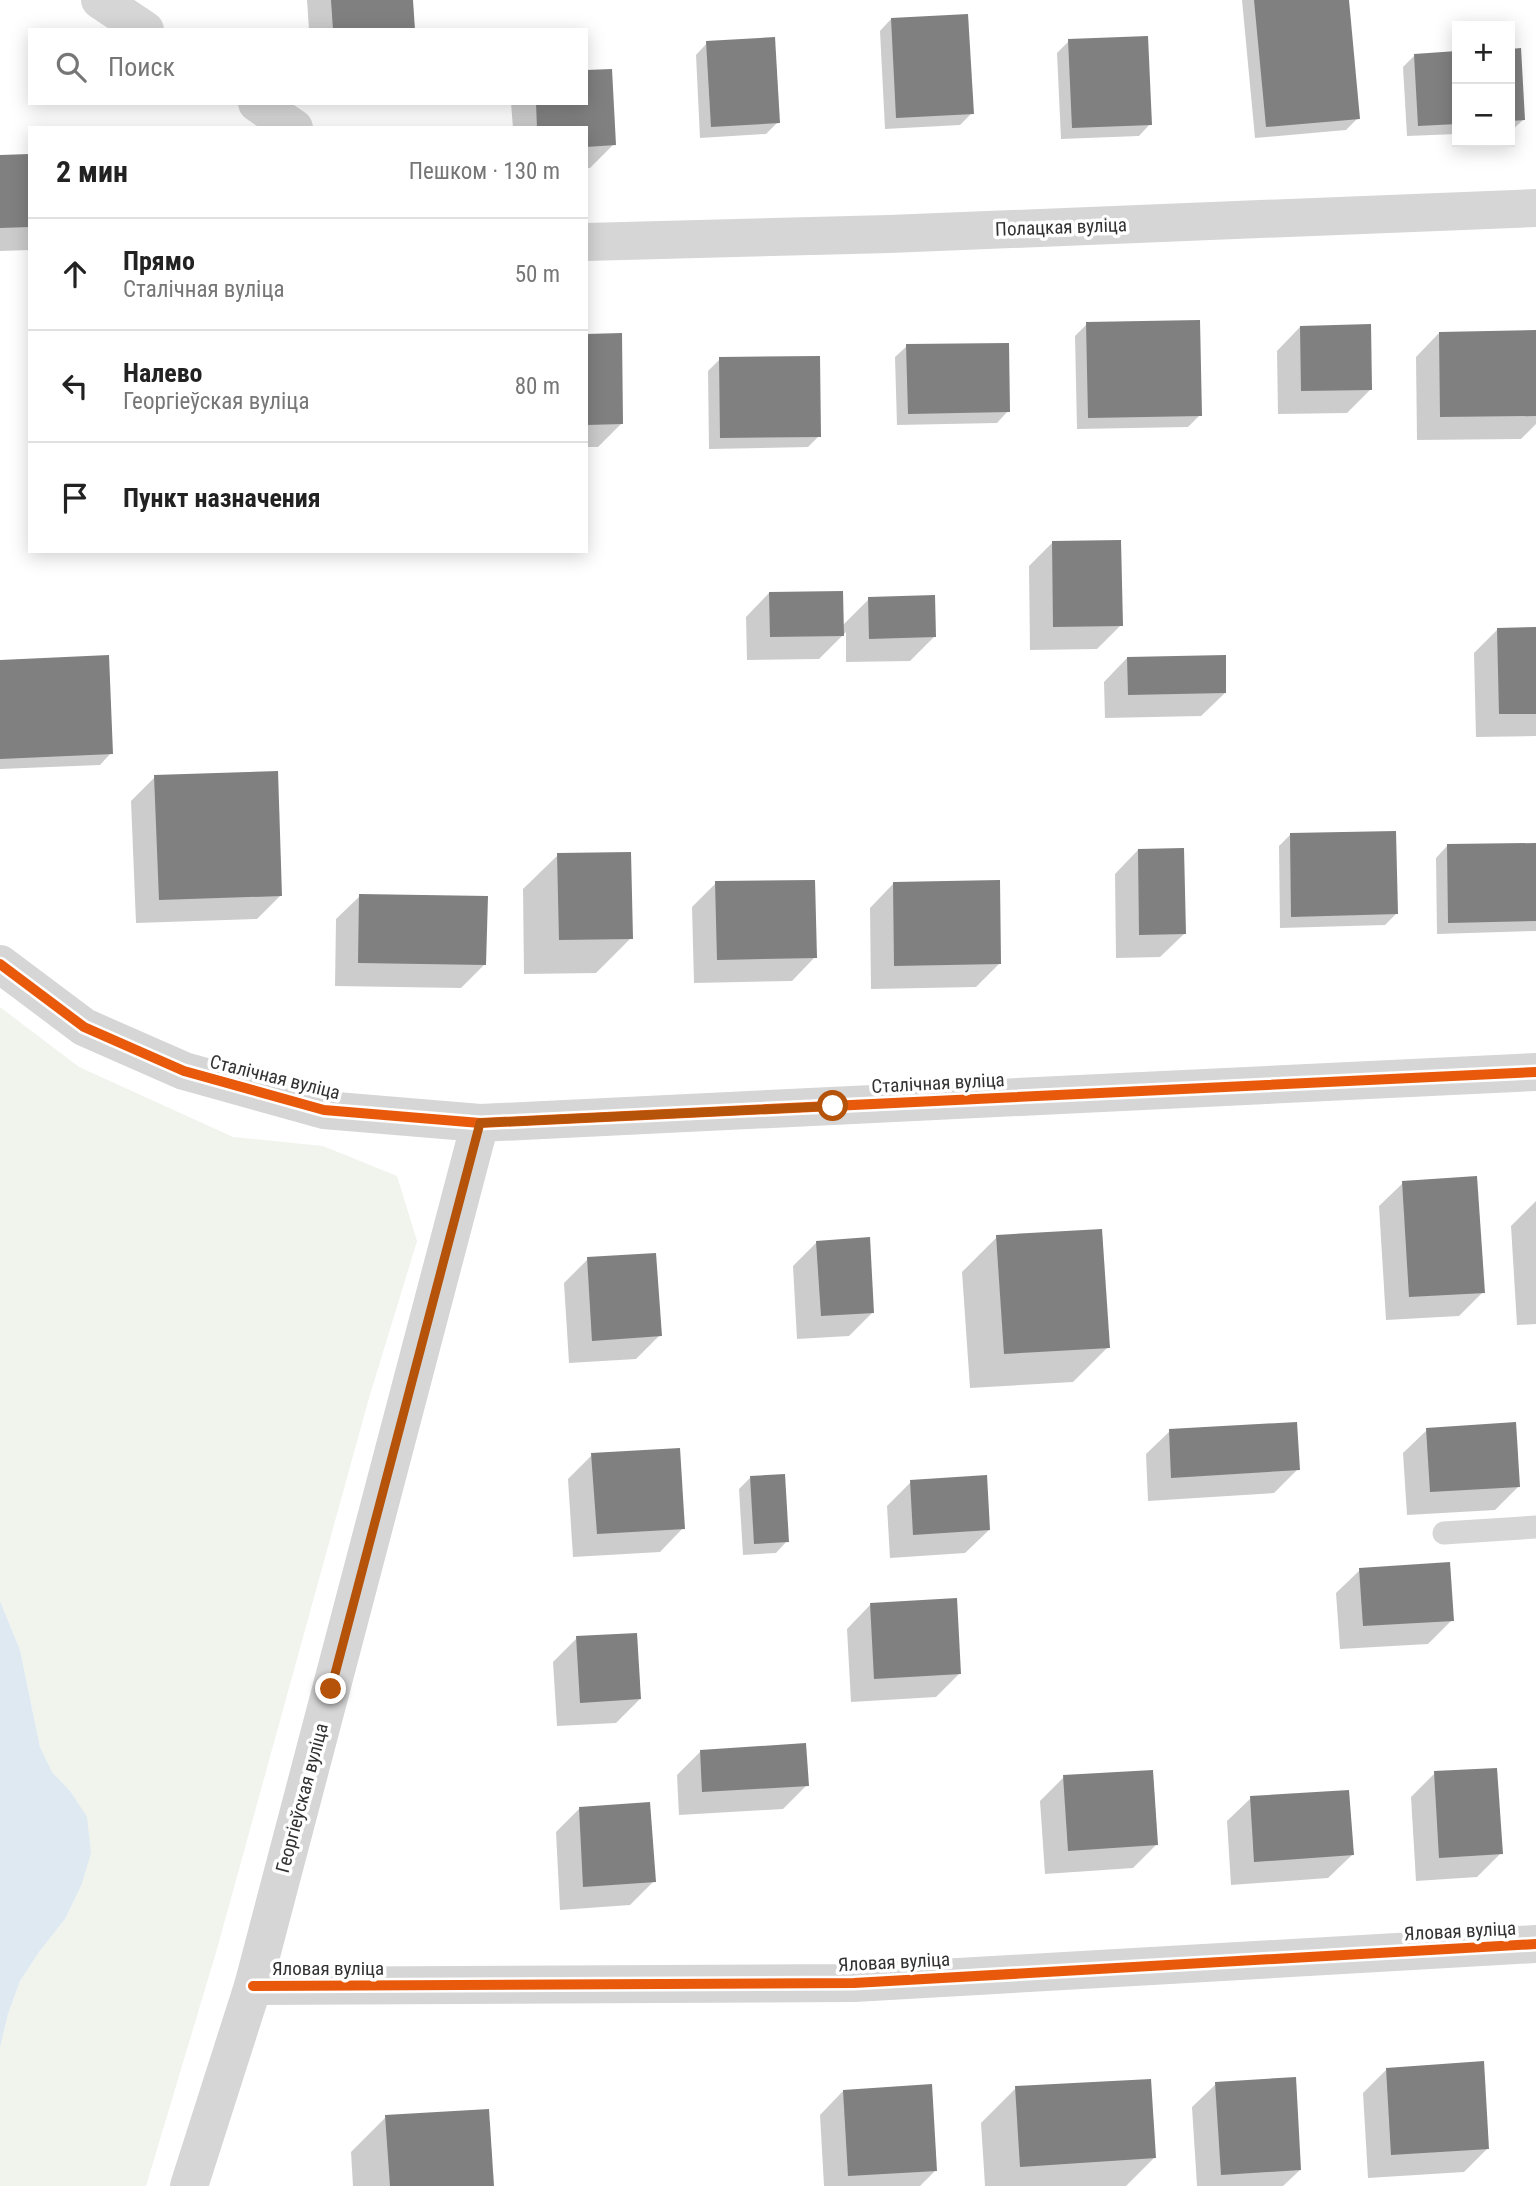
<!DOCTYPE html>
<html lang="ru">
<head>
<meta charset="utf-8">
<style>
	:root { --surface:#fff; --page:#f6f6f6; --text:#222; --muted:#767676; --line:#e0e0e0 }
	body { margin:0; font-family:"Roboto Condensed",sans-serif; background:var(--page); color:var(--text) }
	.controls { position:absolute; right:21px; top:21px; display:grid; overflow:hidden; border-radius:0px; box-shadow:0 4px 18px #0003 }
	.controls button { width:63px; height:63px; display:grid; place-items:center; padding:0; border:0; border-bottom:2px solid var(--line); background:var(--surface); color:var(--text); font:35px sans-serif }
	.stop { position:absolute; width:21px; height:21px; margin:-16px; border:5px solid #b45309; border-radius:50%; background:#fff }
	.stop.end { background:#b45309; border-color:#fff; box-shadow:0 2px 7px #0008 }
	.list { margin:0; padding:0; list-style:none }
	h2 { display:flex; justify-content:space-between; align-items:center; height:91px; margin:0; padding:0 28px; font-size:30px }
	h2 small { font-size:23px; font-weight:400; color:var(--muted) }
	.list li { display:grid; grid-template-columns:46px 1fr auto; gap:21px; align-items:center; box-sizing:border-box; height:112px; padding:0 28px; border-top:2px solid var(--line) }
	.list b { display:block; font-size:26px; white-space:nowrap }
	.list p { margin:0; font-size:23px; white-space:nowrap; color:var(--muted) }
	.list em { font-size:23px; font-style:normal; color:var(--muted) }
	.icon { flex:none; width:38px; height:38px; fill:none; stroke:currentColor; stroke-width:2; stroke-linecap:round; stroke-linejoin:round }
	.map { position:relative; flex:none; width:1536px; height:2186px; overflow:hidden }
	.search { position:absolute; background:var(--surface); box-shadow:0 4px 18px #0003; left:28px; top:28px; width:560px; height:77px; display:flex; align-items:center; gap:18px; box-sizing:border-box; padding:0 24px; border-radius:0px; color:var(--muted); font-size:26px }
	.panel { position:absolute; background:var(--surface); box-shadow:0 4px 18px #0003; left:28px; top:126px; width:560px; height:427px; border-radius:0px }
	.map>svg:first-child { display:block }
	.green { fill:#f0f4ed }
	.water { fill:#dee9f2 }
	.shadow { fill:#0003 }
	.building { fill:#808080 }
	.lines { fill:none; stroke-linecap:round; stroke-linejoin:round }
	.lane { stroke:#d6d6d6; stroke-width:23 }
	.street { stroke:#d6d6d6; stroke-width:38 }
	.cycleway-casing { stroke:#fff; stroke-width:15 }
	.cycleway { stroke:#e8590c; stroke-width:10 }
	.route { stroke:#b45309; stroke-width:9 }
	.labels { text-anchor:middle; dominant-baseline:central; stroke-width:7; stroke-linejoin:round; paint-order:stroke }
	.street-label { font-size:19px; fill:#323232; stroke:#fff }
</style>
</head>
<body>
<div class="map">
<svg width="1536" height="2186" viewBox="0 0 1536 2186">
	<rect width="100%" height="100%" fill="#fff"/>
	<path class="green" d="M 0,1007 L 79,1067 L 233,1137 L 323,1146 L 397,1176 L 417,1241 L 369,1398 L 217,1949 L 146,2186 L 0,2186 L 0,2048 L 8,2014 L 20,1981 L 39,1952 L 65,1919 L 81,1886 L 70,1791 L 52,1772 L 40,1747 L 20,1650 L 0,1601 Z"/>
	<path class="water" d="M 0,1601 L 20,1650 L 40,1747 L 52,1772 L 70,1791 L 87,1817 L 91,1853 L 81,1886 L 65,1919 L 39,1952 L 20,1981 L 8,2014 L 0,2048 Z"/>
	<g class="shadow">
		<path d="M 307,0 L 411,0 L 413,30 L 309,30 Z"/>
		<path d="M 1242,0 L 1347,0 L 1358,118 L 1346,130 L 1255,138 Z"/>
		<path d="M 891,19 L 972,113 L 960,125 L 885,129 L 880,31 Z"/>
		<path d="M 1069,41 L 1150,124 L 1139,136 L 1061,139 L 1057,53 Z"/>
		<path d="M 707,43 L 778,122 L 766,134 L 700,138 L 696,55 Z"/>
		<path d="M 1520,50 L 1523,120 L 1510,132 L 1510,51 Z"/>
		<path d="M 1457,53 L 1457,134 L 1407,136 L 1403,67 L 1415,55 Z"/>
		<path d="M 511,103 L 586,103 L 614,144 L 590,168 L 586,168 L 586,128 L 513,128 Z"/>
		<path d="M 0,156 L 30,156 L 30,250 L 0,251 Z"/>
		<path d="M 1087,324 L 1200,415 L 1188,427 L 1077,429 L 1075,336 Z"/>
		<path d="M 1300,327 L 1370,390 L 1347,413 L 1278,414 L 1277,351 Z"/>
		<path d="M 1536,332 L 1536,424 L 1521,439 L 1417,440 L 1416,357 L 1439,333 Z"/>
		<path d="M 586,336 L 622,423 L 598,447 L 586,447 Z"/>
		<path d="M 907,346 L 1008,411 L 997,423 L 897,425 L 895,357 Z"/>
		<path d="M 720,359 L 819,436 L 808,447 L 709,449 L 708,371 Z"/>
		<path d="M 1052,543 L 1121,625 L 1097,649 L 1030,650 L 1029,566 Z"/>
		<path d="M 769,593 L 842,626 L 869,599 L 934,637 L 910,661 L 846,662 L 846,632 L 819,659 L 747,660 L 746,617 Z"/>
		<path d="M 1498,629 L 1536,629 L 1536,736 L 1476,737 L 1474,653 Z"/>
		<path d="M 1127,658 L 1225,693 L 1201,716 L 1105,718 L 1104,682 Z"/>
		<path d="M 0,661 L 111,753 L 100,765 L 0,769 Z"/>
		<path d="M 155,777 L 281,895 L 257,919 L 136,923 L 131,801 Z"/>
		<path d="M 1290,835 L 1396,914 L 1385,925 L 1280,928 L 1279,846 Z"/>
		<path d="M 1536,845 L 1536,931 L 1437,934 L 1436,858 L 1447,846 Z"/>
		<path d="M 1138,850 L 1184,934 L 1160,957 L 1116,958 L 1115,874 Z"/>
		<path d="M 558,855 L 631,938 L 596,973 L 524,974 L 523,889 Z"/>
		<path d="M 716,883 L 815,957 L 792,981 L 694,983 L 692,907 Z"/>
		<path d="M 893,884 L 999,964 L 976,987 L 871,989 L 870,908 Z"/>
		<path d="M 360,896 L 485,964 L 461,988 L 335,986 L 336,919 Z"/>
		<path d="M 1403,1183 L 1483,1292 L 1459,1316 L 1386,1320 L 1379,1206 Z"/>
		<path d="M 1536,1201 L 1536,1324 L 1517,1325 L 1511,1226 Z"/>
		<path d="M 997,1237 L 1108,1347 L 1073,1382 L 970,1388 L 962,1272 Z"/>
		<path d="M 817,1242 L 873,1312 L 849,1336 L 797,1339 L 793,1266 Z"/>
		<path d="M 588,1259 L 660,1335 L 636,1359 L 569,1363 L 564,1283 Z"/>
		<path d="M 1427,1430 L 1519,1486 L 1495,1510 L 1407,1515 L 1403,1453 Z"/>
		<path d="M 1170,1431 L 1298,1469 L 1274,1493 L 1148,1501 L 1146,1454 Z"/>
		<path d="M 592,1455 L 683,1528 L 660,1552 L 573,1557 L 568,1479 Z"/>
		<path d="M 750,1478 L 787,1541 L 776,1553 L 743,1555 L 739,1489 Z"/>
		<path d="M 911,1482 L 989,1530 L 965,1553 L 890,1558 L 887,1506 Z"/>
		<path d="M 1360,1570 L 1452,1620 L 1428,1644 L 1340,1649 L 1336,1593 Z"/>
		<path d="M 870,1605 L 960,1673 L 936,1697 L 851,1702 L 847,1629 Z"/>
		<path d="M 577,1638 L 640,1699 L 616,1723 L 557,1726 L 553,1662 Z"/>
		<path d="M 700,1752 L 807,1785 L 783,1809 L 679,1815 L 677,1775 Z"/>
		<path d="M 1435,1773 L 1501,1853 L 1477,1877 L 1416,1881 L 1411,1797 Z"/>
		<path d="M 1064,1777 L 1157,1844 L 1133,1868 L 1045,1874 L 1040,1801 Z"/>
		<path d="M 1251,1798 L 1352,1855 L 1328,1878 L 1231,1885 L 1227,1821 Z"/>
		<path d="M 579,1809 L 654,1881 L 630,1905 L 560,1910 L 556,1832 Z"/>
		<path d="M 1387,2069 L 1488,2148 L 1464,2172 L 1368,2178 L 1363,2093 Z"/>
		<path d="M 1216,2084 L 1300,2170 L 1283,2186 L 1197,2186 L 1192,2107 Z"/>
		<path d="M 1016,2088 L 1154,2158 L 1126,2186 L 985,2186 L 981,2123 Z"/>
		<path d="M 843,2091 L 936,2170 L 920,2186 L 824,2186 L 820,2115 Z"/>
		<path d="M 386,2117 L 493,2186 L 353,2186 L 351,2152 Z"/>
	</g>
	<g class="building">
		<path d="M 331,0 L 413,0 L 415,30 L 333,30 Z"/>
		<path d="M 1254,0 L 1349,0 L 1360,119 L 1266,127 Z"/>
		<path d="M 968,14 L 974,114 L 896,118 L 891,18 Z"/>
		<path d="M 1148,36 L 1152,125 L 1072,128 L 1068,39 Z"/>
		<path d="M 775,37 L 780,123 L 711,127 L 706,41 Z"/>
		<path d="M 1521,48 L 1525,120 L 1510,121 L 1510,49 Z"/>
		<path d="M 1457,51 L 1457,124 L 1418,126 L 1414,54 Z"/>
		<path d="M 612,69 L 616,145 L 586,147 L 586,128 L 537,128 L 536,103 L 586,103 L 586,70 Z"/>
		<path d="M 30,154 L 30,227 L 0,228 L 0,155 Z"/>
		<path d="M 1200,320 L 1202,416 L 1088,418 L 1086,322 Z"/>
		<path d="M 1371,324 L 1372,390 L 1301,391 L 1300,326 Z"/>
		<path d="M 1536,330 L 1536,416 L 1440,417 L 1439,332 Z"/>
		<path d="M 622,333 L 623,424 L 586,425 L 586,334 Z"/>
		<path d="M 1009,343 L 1010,412 L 908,414 L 906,344 Z"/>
		<path d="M 820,356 L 821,437 L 720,438 L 719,357 Z"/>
		<path d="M 1121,540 L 1123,626 L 1053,627 L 1052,541 Z"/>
		<path d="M 843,591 L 844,636 L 770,637 L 769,592 Z"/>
		<path d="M 935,595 L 936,637 L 869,639 L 868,597 Z"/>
		<path d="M 1536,627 L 1536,714 L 1499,714 L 1497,628 Z"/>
		<path d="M 109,655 L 113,754 L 0,759 L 0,660 Z"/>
		<path d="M 1226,655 L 1226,693 L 1128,695 L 1127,657 Z"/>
		<path d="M 278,771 L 282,896 L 159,900 L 154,775 Z"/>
		<path d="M 1396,831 L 1398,914 L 1291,917 L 1290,833 Z"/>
		<path d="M 1536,843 L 1536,921 L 1448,923 L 1447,844 Z"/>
		<path d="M 1184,848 L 1186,934 L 1139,935 L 1138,849 Z"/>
		<path d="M 631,852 L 633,939 L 559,940 L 557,853 Z"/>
		<path d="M 815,880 L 817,958 L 717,960 L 715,881 Z"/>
		<path d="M 1000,880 L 1001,964 L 894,966 L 893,882 Z"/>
		<path d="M 359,894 L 488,896 L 486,965 L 358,963 Z"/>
		<path d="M 1477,1176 L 1485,1293 L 1409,1297 L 1402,1181 Z"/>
		<path d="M 1102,1229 L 1110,1348 L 1004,1354 L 996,1235 Z"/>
		<path d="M 870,1237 L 874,1313 L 821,1316 L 816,1241 Z"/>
		<path d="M 656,1253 L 662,1336 L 592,1341 L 587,1257 Z"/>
		<path d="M 1297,1422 L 1300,1470 L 1171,1478 L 1169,1429 Z"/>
		<path d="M 1516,1422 L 1520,1487 L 1430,1492 L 1426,1428 Z"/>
		<path d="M 680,1448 L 685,1529 L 597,1534 L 591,1453 Z"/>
		<path d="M 785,1474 L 789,1542 L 754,1544 L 750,1476 Z"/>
		<path d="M 987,1475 L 990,1530 L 913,1535 L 910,1480 Z"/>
		<path d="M 1450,1562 L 1454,1621 L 1363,1626 L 1359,1568 Z"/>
		<path d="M 957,1598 L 961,1674 L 874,1679 L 870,1603 Z"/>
		<path d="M 637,1633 L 641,1699 L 580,1703 L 576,1636 Z"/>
		<path d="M 806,1743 L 809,1786 L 702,1792 L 700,1750 Z"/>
		<path d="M 1497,1768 L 1503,1854 L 1439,1858 L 1434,1771 Z"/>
		<path d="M 1153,1770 L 1158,1845 L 1068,1851 L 1063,1775 Z"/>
		<path d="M 1349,1790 L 1354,1855 L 1254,1862 L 1250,1796 Z"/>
		<path d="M 650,1802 L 656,1882 L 583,1887 L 579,1807 Z"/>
		<path d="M 1484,2061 L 1489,2149 L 1391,2155 L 1386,2068 Z"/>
		<path d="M 1296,2077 L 1301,2170 L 1221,2175 L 1215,2082 Z"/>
		<path d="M 1151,2079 L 1156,2158 L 1020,2167 L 1015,2086 Z"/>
		<path d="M 932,2084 L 937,2171 L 848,2176 L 843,2090 Z"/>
		<path d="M 489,2109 L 494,2186 L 390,2186 L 385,2115 Z"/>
	</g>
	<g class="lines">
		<path class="lane" d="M 1444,1533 L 1536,1527"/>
		<g class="street">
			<path d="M 100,0 L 145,30"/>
			<path d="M 257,103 L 294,128"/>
			<path d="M 586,242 L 889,234 L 1536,208"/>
			<path d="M 0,964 L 84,1027 L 184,1071 L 324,1110 L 480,1123 L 1536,1072"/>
			<path d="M 253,1986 L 854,1983 L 1536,1944"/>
			<path d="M 189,2186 L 253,1986 L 480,1123"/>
		</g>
		<defs>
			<g id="cycleway">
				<path d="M 0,964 L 84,1027 L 184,1071 L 324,1110 L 480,1123 L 1536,1072"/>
				<path d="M 253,1986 L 854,1983 L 1536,1944"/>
			</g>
		</defs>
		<use href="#cycleway" class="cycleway-casing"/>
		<use href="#cycleway" class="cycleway"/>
	</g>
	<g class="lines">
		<path class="route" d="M 331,1689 L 480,1123 L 833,1106"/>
	</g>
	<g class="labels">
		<g class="street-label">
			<text transform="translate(1061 227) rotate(-2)">Полацкая вуліца</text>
			<text transform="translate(275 1077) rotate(14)">Сталічная вуліца</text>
			<text transform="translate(938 1083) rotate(-3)">Сталічная вуліца</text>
			<text transform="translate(302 1798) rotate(-75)">Георгіеўская вуліца</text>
			<text transform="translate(1460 1931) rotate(-3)">Яловая вуліца</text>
			<text transform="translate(894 1962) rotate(-3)">Яловая вуліца</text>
			<text x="328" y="1968">Яловая вуліца</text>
		</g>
	</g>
</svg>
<div class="controls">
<button>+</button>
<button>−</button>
</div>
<div class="stop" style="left:833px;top:1106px"></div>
<div class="stop end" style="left:331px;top:1689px"></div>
<div class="search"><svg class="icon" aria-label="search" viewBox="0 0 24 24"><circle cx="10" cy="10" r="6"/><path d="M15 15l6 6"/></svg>Поиск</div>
<section class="panel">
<h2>2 мин<small>Пешком · 130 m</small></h2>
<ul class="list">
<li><svg class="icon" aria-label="ahead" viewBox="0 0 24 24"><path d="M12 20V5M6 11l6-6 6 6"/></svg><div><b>Прямо</b><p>Сталічная вуліца</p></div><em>50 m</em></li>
<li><svg class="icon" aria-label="left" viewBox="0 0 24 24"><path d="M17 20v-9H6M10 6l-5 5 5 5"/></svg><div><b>Налево</b><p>Георгіеўская вуліца</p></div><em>80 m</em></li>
<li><svg class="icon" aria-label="arrive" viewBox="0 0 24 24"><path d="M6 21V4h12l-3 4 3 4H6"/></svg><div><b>Пункт назначения</b></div></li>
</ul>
</section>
</div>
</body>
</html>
